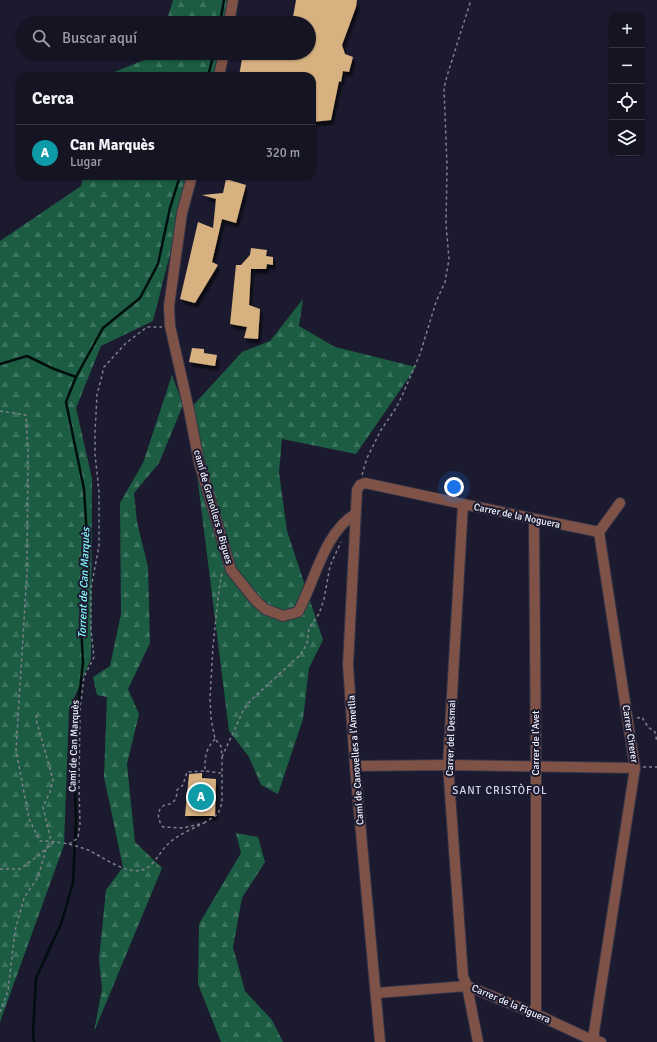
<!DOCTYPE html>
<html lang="es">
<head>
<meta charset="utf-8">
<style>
	:root { --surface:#141423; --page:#1d1d2b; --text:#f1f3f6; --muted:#9d9ea6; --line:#333341; --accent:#f59b9a }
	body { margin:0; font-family:Signika,sans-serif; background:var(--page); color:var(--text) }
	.controls { position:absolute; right:12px; top:12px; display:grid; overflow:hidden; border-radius:8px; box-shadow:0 1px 3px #0004 }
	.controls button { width:36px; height:36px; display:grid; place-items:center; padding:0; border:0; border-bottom:1px solid var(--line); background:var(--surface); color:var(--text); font:20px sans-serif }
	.you { position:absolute; left:454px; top:487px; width:14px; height:14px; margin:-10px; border:3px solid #fff; border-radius:50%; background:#1a73e8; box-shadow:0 0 0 6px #1a73e833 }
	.badge { display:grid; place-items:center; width:26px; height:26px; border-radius:50%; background:var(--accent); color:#fff; font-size:13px; font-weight:700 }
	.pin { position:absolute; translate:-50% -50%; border:2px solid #fff; box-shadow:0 1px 4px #0006 }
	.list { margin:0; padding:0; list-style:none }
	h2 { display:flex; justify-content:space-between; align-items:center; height:52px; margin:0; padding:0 16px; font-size:17px }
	h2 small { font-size:13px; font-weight:400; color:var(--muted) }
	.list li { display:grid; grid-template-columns:26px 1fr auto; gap:12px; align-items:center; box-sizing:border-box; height:56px; padding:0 16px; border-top:1px solid var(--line) }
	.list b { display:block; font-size:15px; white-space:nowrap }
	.list p { margin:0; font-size:13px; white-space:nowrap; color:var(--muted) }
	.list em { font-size:13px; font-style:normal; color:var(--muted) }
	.icon { flex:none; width:22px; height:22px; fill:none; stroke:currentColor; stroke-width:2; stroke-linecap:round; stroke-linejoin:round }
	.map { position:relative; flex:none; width:657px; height:1042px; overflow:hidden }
	.search { position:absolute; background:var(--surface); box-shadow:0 1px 3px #0004; left:16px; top:16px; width:300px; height:44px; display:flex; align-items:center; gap:10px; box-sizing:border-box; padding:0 14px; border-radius:22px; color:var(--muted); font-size:15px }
	.panel { position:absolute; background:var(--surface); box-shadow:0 1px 3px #0004; left:16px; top:72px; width:300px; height:108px; border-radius:12px }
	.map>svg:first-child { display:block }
	.forest { fill:url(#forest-firs) }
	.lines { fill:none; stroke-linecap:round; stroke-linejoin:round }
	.stream { stroke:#000e0e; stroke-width:2.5 }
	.building { fill:#d7b180; filter:url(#shadow) }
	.minor-casing { stroke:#353448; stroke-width:12 }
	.path { stroke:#80808f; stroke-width:1.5; stroke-dasharray:3 3; stroke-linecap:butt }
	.minor { stroke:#7e5247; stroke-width:10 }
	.labels { text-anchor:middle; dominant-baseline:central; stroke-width:4; stroke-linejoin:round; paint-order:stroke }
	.street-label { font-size:10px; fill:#f3f4fd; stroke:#1b1a2f }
	.water-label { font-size:11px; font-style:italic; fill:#83fbfe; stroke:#1b1a2f }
	.neighbourhood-label { font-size:11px; letter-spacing:1px; fill:#d8d8f5; stroke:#1b1a2f }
</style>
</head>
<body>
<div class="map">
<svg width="657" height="1042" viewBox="0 0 657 1042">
	<defs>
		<pattern id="forest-firs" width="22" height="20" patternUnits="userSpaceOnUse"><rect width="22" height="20" fill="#1b5c43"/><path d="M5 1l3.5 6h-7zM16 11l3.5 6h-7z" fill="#3d745f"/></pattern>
		<filter id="shadow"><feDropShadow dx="2.5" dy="4.5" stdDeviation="1" flood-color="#0009"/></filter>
	</defs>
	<rect width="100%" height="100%" fill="#1b1a2f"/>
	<g class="forest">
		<path d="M 173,0 L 235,0 L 229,23 L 166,23 Z"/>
		<path d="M 158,53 L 222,53 L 216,76 L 104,76 L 157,55 Z"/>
		<path d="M 83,176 L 190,176 L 153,321 L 101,346 L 76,408 L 92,478 L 91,659 L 69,710 L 64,845 L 0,1022 L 0,241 L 81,186 Z"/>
		<path d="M 303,299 L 299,326 L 335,347 L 416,367 L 356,454 L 282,439 L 279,472 L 287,531 L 323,640 L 309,668 L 303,719 L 278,794 L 261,785 L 249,757 L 229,731 L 189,410 L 242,352 L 270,341 Z"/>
		<path d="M 172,375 L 183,405 L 159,463 L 134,493 L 137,522 L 148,567 L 150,643 L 128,689 L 139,714 L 127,764 L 135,842 L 162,868 L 94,1032 L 102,989 L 99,959 L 106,890 L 123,867 L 104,777 L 107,697 L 97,695 L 93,677 L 110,666 L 121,614 L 120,503 L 143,463 Z"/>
		<path d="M 236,833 L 258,837 L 265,862 L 242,898 L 233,947 L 245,991 L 272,1020 L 283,1042 L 221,1042 L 198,984 L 199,924 L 241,853 Z"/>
	</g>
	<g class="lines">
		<g class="stream">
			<path d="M 220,23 L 224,0"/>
			<path d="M 208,76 L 214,53"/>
			<path d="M 0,364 L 27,356 L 54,369 L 76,377"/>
			<path d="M 34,1042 L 33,1033 L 36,978 L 61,924 L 73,883 L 76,819 L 74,746 L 83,662 L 81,625 L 85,578 L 87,537 L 84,489 L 66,402 L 76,377 L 103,328 L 140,298 L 158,264 L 170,208 L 180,176"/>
		</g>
	</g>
	<g class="building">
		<path d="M 296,0 L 357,0 L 356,7 L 342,45 L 345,54 L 353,57 L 349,72 L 343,71 L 341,82 L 339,81 L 331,120 L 312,122 L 312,76 L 239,76 L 243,53 L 260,56 L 261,53 L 285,57 L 286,53 L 309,53 L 309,23 L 292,23 Z"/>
		<path d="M 226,179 L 246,185 L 236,223 L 222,219 L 212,262 L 218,265 L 195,303 L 180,299 L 198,222 L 213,228 L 216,199 L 202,195 L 223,193 Z"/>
		<path d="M 251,248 L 267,250 L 266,256 L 273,257 L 273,265 L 267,264 L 266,269 L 251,269 L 249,305 L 260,309 L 258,339 L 244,338 L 247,327 L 230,324 L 236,265 L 241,265 L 250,255 Z"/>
		<path d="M 192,348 L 204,349 L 204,353 L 217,355 L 215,366 L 189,362 Z"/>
		<path d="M 202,773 L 202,778 L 216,779 L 215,816 L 185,816 L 189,774 Z"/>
	</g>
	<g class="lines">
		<defs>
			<g id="minor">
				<path d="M 229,23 L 233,0"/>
				<path d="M 219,76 L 224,53"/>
				<path d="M 192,176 L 182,213 L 169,306 L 170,326 L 189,410 L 199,462 L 231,570 L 255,600 L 265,609 L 283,616 L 298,612 C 315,581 324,533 355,514"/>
				<path d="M 463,504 L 448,765 L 463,976 L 467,986 L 478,1042"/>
				<path d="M 534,519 L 536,766 L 536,1014"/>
				<path d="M 355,766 L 448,765 L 635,768"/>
				<path d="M 376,993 L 467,986 L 536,1014 L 594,1041 L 601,1042"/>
				<path d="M 380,1042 L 355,766 L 348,665 L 357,490 L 360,485 L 365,483 L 463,504 L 599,532"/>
				<path d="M 594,1042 L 594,1032 L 635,768 L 599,532 L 620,503"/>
			</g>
		</defs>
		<use href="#minor" class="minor-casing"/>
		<g class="path">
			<path d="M 0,411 L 26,415 L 28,454 L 27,572 L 16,750 L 29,819 L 40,841 C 56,841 73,844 88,850 C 102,856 128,877 145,869 C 154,865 160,852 167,845 C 177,835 192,829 204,823"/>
			<path d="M 362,475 L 367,458 L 381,430 L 396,408 L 402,396 L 420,354 L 436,302 L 445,282 L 449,259 L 446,224 L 447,166 L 444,88 L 447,76 L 471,0"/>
			<path d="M 37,715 L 36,719 L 53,780 L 50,792 L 43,807 L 51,841"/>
			<path d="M 637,718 L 642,717 L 648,727 L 655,732 L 657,742"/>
			<path d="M 215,739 C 205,750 205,757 205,771 L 221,773"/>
			<path d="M 222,757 L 243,711 L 251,700 L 300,655 L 307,644 L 309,628 L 319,614 L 324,599 L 330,566 L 341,542"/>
			<path d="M 643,767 L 657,767"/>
			<path d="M 204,823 L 212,818 L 218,814 L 222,803 L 222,757 L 221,746 L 215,739 L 211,718 L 210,698 L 213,646 L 219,590 L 222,572"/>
			<path d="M 200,824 L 183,828 L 163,827 C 158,821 156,811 163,806 C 164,805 169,804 170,804 C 176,801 177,796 177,790 L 183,785 L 187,772 L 205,771"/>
			<path d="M 69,844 L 78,838 L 80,824 L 79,786 L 80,710 L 84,677 L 94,657 L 91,630 L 91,588 L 99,546 L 99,492 L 95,454 L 95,432 L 97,395 L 104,367 L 126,343 L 147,327 L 162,327"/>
			<path d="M 0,869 L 20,869 L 39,855 L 55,841"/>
			<path d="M 0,1012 L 8,991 L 15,931 L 24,898 L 38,877 L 46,849"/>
		</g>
		<use href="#minor" class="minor"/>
	</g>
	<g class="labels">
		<g class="street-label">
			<text transform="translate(213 507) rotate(74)">camí de Granollers a Bigues</text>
			<text transform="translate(517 516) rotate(12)">Carrer de la Noguera</text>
			<text transform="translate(630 734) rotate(81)">Carrer Cirerer</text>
			<text transform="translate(451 738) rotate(-88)">Carrer del Desmai</text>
			<text transform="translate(536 743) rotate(-90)">Carrer de l'Avet</text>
			<text transform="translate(74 746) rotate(-88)">Camí de Can Marquès</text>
			<text transform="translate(356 760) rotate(-94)">Camí de Canovelles a l'Ametlla</text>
			<text transform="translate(511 1004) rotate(23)">Carrer de la Figuera</text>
		</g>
		<g class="water-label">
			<text transform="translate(84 583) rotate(-88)">Torrent de Can Marquès</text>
		</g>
		<g class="neighbourhood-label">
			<text x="500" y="790">SANT CRISTÒFOL</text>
		</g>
	</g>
</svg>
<div class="controls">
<button>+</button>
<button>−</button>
<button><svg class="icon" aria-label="locate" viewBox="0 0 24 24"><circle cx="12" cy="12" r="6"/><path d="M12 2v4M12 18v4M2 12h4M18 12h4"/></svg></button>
<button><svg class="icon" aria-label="layers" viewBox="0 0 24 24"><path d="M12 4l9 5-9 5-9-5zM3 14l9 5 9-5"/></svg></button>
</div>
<div class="you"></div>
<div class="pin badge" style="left:201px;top:797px;background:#0f9aa8">A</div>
<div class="search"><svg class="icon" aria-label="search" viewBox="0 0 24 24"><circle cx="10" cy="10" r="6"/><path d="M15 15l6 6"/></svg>Buscar aquí</div>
<section class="panel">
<h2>Cerca<small></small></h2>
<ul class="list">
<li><span class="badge" style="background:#0f9aa8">A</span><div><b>Can Marquès</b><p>Lugar</p></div><em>320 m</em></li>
</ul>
</section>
</div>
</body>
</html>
